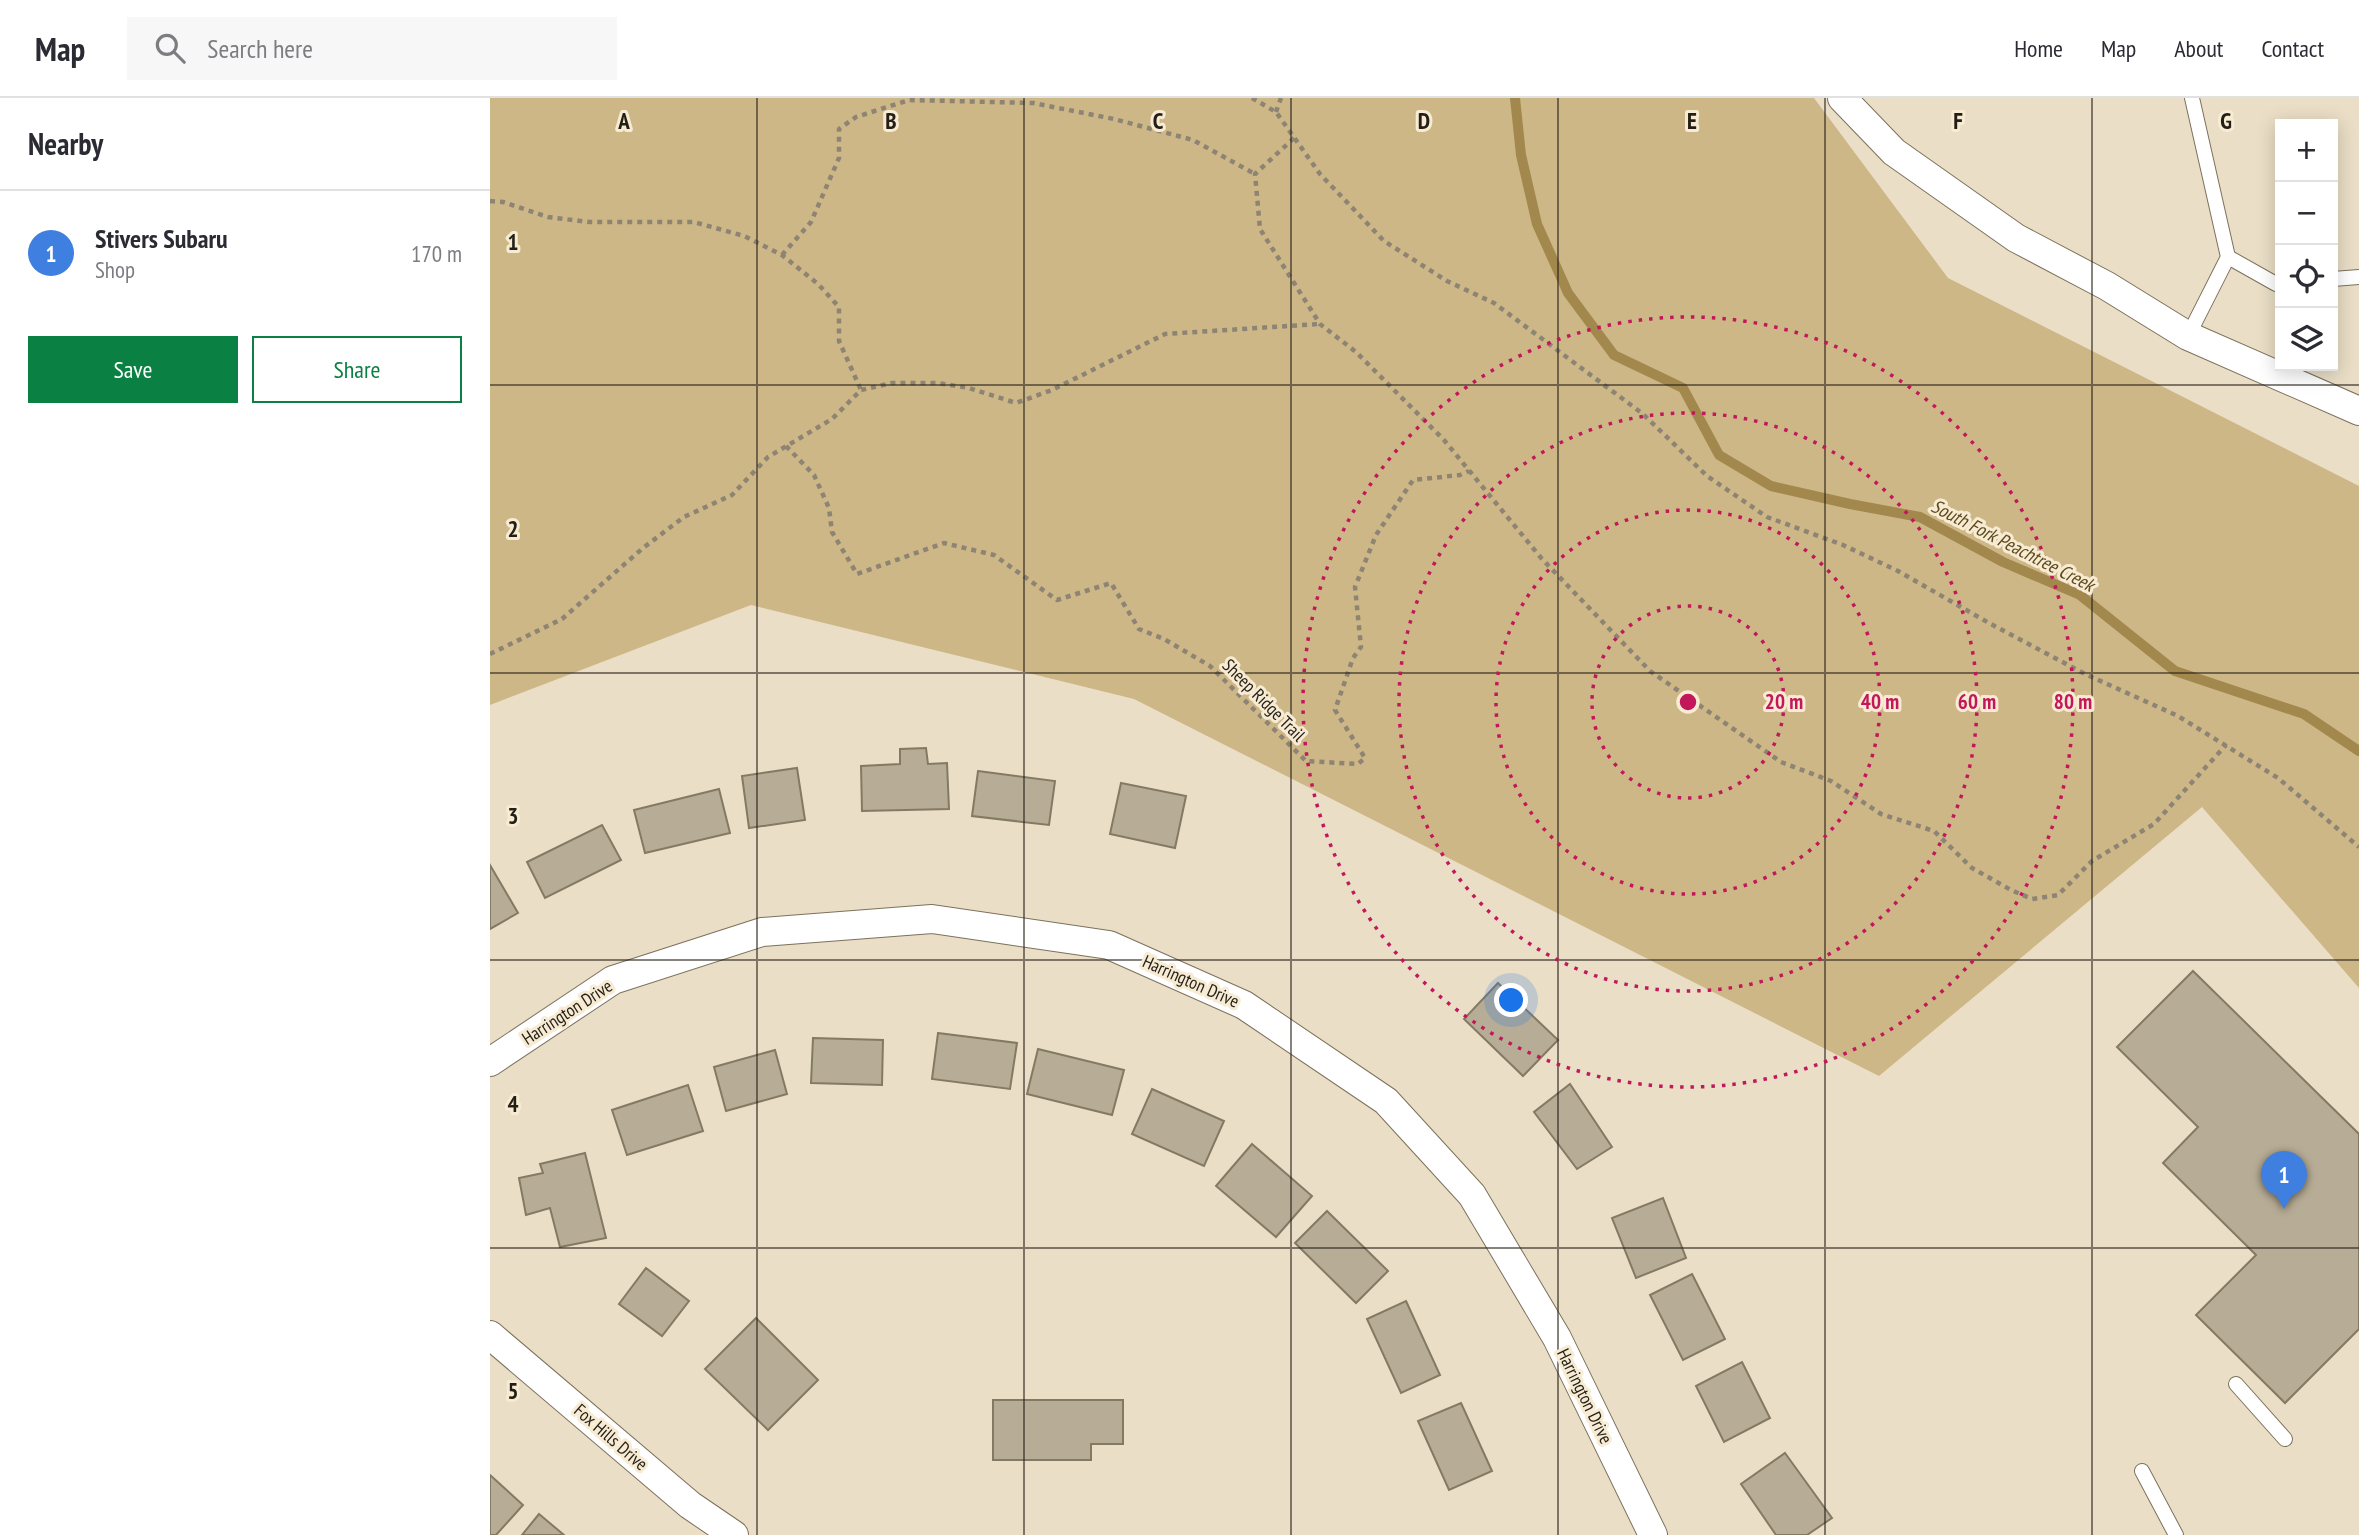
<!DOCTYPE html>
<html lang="en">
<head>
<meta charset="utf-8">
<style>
	:root { --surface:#fff; --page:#f7f7f7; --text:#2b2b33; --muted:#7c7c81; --line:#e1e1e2; --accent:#0b8043 }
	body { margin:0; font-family:"PT Sans Narrow",sans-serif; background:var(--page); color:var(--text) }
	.controls { position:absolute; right:21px; top:21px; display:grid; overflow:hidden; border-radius:0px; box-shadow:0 4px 18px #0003 }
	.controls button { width:63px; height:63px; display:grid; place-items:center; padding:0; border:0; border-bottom:2px solid var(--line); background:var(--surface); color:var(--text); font:35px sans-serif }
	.you { position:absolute; left:1022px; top:903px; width:24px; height:24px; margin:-18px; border:5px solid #fff; border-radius:50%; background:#1a73e8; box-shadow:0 0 0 10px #1a73e833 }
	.badge { display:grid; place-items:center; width:46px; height:46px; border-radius:50%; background:var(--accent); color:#fff; font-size:23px; font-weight:700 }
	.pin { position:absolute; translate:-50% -58px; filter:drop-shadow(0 2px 4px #0008) }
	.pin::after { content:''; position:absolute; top:37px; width:24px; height:21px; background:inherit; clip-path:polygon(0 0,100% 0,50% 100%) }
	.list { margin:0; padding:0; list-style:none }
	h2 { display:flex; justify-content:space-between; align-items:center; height:91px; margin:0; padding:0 28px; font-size:30px }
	h2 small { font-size:23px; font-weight:400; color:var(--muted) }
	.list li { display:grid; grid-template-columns:46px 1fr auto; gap:21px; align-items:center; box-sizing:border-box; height:126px; padding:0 28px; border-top:2px solid var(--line) }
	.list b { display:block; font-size:26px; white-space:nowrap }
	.list p { margin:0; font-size:23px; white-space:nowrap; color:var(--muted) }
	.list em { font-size:23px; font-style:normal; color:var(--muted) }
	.actions { display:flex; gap:14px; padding:21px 28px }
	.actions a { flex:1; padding:16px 0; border:2px solid var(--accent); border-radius:0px; text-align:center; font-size:24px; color:var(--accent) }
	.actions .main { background:var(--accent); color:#fff }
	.icon { flex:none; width:38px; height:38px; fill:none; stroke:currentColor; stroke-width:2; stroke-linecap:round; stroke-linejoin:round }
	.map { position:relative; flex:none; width:1869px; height:1437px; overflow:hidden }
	header { display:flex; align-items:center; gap:42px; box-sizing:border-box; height:98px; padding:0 35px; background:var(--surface); border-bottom:2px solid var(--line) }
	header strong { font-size:33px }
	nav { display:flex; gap:38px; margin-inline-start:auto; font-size:24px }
	.search { width:490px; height:63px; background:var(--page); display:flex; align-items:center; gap:18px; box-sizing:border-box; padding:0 24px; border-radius:0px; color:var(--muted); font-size:26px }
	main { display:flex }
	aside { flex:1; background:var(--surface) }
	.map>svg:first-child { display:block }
	.green { fill:#ceb787 }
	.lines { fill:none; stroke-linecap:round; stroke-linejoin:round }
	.stream { stroke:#a3884e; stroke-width:10 }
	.building { fill:#b7ac95; stroke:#847a64; stroke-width:2 }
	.service-casing { stroke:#7c715c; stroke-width:16 }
	.minor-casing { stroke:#7c715c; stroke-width:30 }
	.path { stroke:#8d8474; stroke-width:4.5; stroke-dasharray:5 5; stroke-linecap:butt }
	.service { stroke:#fff; stroke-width:14 }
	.minor { stroke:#fff; stroke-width:28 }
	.grid { fill:none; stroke:#231e16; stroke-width:2; stroke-opacity:0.55 }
	.ring { fill:none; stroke:#c2185b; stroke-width:3.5; stroke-dasharray:3.5 7 }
	.labels { text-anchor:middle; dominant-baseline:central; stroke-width:6; stroke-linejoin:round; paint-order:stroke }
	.street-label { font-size:18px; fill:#231e16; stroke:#f7ebd3 }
	.water-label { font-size:19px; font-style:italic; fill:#5e4a1d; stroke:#f7ebd3 }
	.grid-label { font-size:23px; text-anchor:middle; font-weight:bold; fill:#231e16; stroke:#f7ebd3; stroke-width:6; stroke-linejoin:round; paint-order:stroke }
	.centre { fill:#c2185b; stroke:#f7ebd3; stroke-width:3.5 }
	.ring-label { font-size:21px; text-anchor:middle; font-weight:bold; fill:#c2185b; stroke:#f7ebd3; stroke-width:6; stroke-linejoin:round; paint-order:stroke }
</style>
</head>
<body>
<header>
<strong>Map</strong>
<div class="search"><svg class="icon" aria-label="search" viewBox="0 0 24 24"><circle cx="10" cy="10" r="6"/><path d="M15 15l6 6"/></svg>Search here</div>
<nav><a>Home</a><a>Map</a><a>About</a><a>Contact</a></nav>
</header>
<main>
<aside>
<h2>Nearby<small></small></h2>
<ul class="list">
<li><span class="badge" style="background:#3f7fe0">1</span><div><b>Stivers Subaru</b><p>Shop</p></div><em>170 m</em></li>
</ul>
<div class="actions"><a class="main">Save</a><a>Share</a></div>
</aside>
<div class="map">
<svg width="1869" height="1437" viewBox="0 0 1869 1437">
	<rect width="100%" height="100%" fill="#eadec6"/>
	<path class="green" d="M 0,0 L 1324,0 L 1458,180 L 1869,388 L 1869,890 L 1712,709 L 1389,978 L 644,601 L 261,507 L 0,607 Z"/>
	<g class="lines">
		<path class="stream" d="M 1025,0 L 1031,57 L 1047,126 L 1078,195 L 1124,257 L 1193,290 L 1229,357 L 1281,388 L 1360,406 L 1430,419 L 1513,464 L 1590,497 L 1685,573 L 1814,616 L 1869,653"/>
	</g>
	<g class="building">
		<path d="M 436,650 L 438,666 L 457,665 L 459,711 L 372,713 L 371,668 L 410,666 L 410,651 Z"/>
		<path d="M 307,670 L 315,722 L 259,730 L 252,678 Z"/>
		<path d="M 488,673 L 565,683 L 559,727 L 482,718 Z"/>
		<path d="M 631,685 L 696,698 L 685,750 L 620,736 Z"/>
		<path d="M 229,691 L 240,735 L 155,755 L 144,712 Z"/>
		<path d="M 112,727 L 131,762 L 55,800 L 37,764 Z"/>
		<path d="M 0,767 L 28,815 L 0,831 Z"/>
		<path d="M 1703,873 L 1869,1036 L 1869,1231 L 1795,1305 L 1706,1217 L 1766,1157 L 1673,1065 L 1708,1029 L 1627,949 Z"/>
		<path d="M 1008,885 L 1068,942 L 1033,978 L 974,921 Z"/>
		<path d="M 448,935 L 527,945 L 520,991 L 442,981 Z"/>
		<path d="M 323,940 L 393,942 L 392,987 L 321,985 Z"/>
		<path d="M 548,951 L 634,972 L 622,1017 L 537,996 Z"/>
		<path d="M 285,952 L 297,996 L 236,1013 L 224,969 Z"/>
		<path d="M 1080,986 L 1122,1049 L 1087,1071 L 1044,1014 Z"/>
		<path d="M 198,987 L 213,1033 L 137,1057 L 122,1012 Z"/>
		<path d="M 662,991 L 734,1023 L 714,1068 L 642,1036 Z"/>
		<path d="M 762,1046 L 822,1098 L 786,1139 L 726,1088 Z"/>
		<path d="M 95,1055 L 116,1140 L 70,1149 L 60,1110 L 36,1117 L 29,1080 L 53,1075 L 50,1066 Z"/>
		<path d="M 1173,1100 L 1196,1160 L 1146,1180 L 1122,1120 Z"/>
		<path d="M 837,1113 L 898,1173 L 866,1205 L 805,1145 Z"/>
		<path d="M 156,1170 L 199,1203 L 172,1238 L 129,1206 Z"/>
		<path d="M 1202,1176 L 1235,1241 L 1193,1262 L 1160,1197 Z"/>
		<path d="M 916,1203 L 950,1277 L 911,1295 L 877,1221 Z"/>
		<path d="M 266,1220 L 328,1282 L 278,1332 L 215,1271 Z"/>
		<path d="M 1252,1264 L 1280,1320 L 1234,1344 L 1206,1288 Z"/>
		<path d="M 503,1302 L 633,1302 L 633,1346 L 601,1346 L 601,1362 L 503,1362 Z"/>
		<path d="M 971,1305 L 1002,1373 L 959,1392 L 928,1323 Z"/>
		<path d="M 1295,1355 L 1342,1420 L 1317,1437 L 1286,1437 L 1251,1386 Z"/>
		<path d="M 0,1377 L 33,1407 L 6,1437 L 0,1437 Z"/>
		<path d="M 49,1416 L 74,1437 L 32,1437 Z"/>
	</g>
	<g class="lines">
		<defs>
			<g id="service">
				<path d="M 1738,159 L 1786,186 L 1790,186"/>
				<path d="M 1843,181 L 1869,179"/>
				<path d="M 1698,238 L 1738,159 L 1702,0"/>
				<path d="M 1746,1286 L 1795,1341"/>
				<path d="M 1652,1373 L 1686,1437"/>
			</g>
			<g id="minor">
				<path d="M 1352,0 L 1404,54 L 1526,140 L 1617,188 L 1698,238 L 1869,313"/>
				<path d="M 0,964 L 123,882 L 272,834 L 442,821 L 619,847 L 754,907 L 896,1003 L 982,1097 L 1067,1240 L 1163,1437"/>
				<path d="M 0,1237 L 200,1407 L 244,1437"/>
			</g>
		</defs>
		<use href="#service" class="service-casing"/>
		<use href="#minor" class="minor-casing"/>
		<g class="path">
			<path d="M 762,0 L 786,14 L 830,76 L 894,143 L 957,183 L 1004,205 L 1153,316 L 1217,378 L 1277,419 L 1353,447 L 1408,473 L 1499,525 L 1595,576 L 1688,618 L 1788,680 L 1869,749"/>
			<path d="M 786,14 L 791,0"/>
			<path d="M 804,40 L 765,76 L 770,131 L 830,226 L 866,254 L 954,342 L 1052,461 L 1160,573 L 1291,664 L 1341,683 L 1391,716 L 1444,733 L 1482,770 L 1521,792 L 1542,801 L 1568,797 L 1602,763 L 1664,726 L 1736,647"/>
			<path d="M 0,103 L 13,104 L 58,119 L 99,124 L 204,124 L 254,138 L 292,157 L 328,186 L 349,209 L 349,243 L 371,292"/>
			<path d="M 292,157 L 321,124 L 349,60 L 349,31 L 366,19 L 419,2 L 543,5 L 624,21 L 703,42 L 765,76"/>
			<path d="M 296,348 L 324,377 L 339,410 L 342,434 L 367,476 L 454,445 L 504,457 L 567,502 L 621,485 L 649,531 L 674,541 L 720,568 L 816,663 L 868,666 L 875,660 L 845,612 L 863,560 L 871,549 L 865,489 L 886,437 L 923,382 L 970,377 L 979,373"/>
			<path d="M 0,556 L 72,521 L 153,450 L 194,419 L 242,397 L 278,359 L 342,321 L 371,292 L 402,285 L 447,285 L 479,290 L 526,305 L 562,292 L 675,236 L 829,226"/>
		</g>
		<use href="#service" class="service"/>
		<use href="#minor" class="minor"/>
	</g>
	<path class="grid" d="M 267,0 L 267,1437M 534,0 L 534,1437M 801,0 L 801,1437M 1068,0 L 1068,1437M 1335,0 L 1335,1437M 1602,0 L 1602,1437M 0,287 L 1869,287M 0,575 L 1869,575M 0,862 L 1869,862M 0,1150 L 1869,1150"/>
	<g class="ring">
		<circle cx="1198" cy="604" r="96"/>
		<circle cx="1198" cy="604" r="192"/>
		<circle cx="1198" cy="604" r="289"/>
		<circle cx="1198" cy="604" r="385"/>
	</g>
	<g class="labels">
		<g class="street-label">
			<text transform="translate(774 602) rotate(45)">Sheep Ridge Trail</text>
			<text transform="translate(701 883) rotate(24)">Harrington Drive</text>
			<text transform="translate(77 914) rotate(-33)">Harrington Drive</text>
			<text transform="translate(1095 1298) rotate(64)">Harrington Drive</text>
			<text transform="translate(121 1339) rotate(41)">Fox Hills Drive</text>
		</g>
		<g class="water-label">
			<text transform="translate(1523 447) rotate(27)">South Fork Peachtree Creek</text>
		</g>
	</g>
	<g class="grid-label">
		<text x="134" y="31">A</text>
		<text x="401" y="31">B</text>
		<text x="668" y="31">C</text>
		<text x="934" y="31">D</text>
		<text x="1202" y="31">E</text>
		<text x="1468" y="31">F</text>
		<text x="1736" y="31">G</text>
		<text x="23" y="152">1</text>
		<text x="23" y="439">2</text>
		<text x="23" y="726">3</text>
		<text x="23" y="1014">4</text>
		<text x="23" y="1301">5</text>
	</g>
	<circle cx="1198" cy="604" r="10" class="centre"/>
	<g class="ring-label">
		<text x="1294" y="611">20 m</text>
		<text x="1390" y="611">40 m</text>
		<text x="1487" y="611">60 m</text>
		<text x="1583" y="611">80 m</text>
	</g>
</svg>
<div class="controls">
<button>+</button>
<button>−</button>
<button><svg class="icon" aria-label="locate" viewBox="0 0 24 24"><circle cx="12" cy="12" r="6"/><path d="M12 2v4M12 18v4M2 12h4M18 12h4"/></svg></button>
<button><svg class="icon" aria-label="layers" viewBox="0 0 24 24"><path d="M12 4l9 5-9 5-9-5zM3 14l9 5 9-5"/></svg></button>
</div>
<div class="you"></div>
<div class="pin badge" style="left:1794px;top:1111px;background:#3f7fe0">1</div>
</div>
</main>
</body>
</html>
